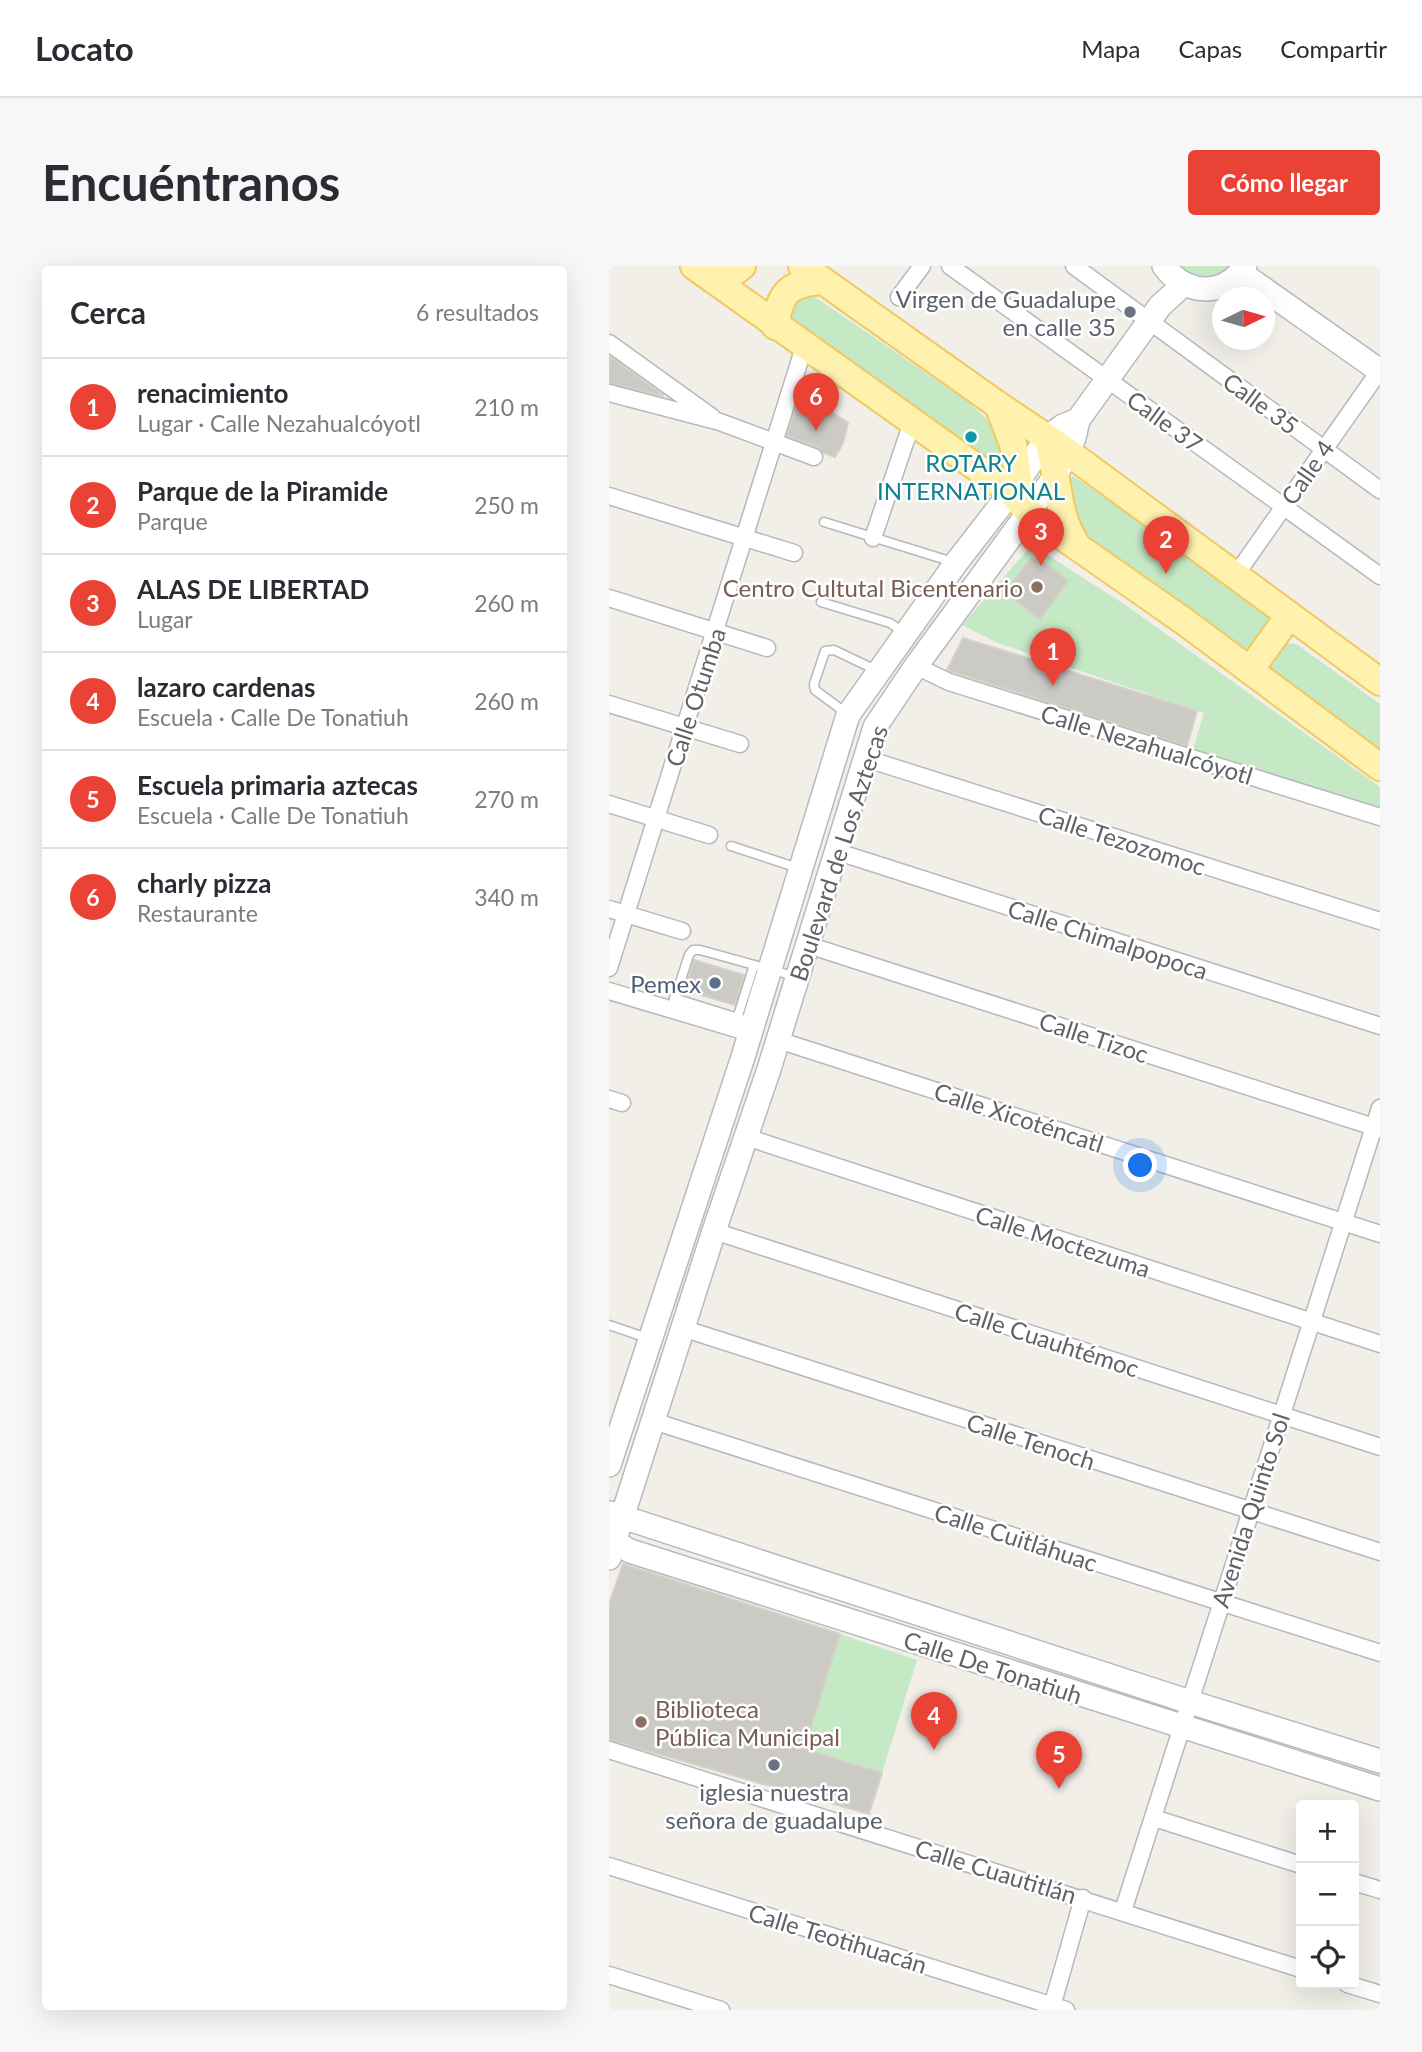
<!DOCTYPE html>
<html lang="es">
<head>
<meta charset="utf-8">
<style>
	:root { --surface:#fff; --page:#f7f7f7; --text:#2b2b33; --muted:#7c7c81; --line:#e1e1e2; --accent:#ea4335 }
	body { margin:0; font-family:Lato,sans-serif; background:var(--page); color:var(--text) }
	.controls { position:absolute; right:21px; bottom:21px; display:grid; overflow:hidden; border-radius:7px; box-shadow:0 7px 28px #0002 }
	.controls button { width:63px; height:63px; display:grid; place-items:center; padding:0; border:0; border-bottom:2px solid var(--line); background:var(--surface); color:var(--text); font:35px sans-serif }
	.compass { position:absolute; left:603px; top:21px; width:63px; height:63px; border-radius:50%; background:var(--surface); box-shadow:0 7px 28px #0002; rotate:85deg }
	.you { position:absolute; left:532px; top:900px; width:24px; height:24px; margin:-18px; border:5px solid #fff; border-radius:50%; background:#1a73e8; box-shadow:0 0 0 10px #1a73e833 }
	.badge { display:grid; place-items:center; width:46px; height:46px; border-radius:50%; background:var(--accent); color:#fff; font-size:23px; font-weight:700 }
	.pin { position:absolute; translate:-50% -58px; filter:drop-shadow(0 2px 4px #0008) }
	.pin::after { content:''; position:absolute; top:37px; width:24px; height:21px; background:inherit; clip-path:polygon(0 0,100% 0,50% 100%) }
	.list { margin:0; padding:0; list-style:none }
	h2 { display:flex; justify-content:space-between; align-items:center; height:91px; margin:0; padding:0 28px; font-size:30px }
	h2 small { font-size:23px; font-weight:400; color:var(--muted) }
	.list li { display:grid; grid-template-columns:46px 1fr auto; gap:21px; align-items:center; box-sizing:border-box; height:98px; padding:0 28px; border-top:2px solid var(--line) }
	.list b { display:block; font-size:26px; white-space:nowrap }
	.list p { margin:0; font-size:23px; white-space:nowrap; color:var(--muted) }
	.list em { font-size:23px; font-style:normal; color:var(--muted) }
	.icon { flex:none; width:38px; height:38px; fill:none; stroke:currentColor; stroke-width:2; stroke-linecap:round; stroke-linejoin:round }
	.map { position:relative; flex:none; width:771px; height:1744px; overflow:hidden; border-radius:7px }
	header { display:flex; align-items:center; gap:42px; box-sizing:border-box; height:98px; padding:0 35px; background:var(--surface); border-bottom:2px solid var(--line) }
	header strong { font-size:33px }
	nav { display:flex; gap:38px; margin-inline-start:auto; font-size:24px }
	.intro { display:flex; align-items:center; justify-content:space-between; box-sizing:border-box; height:168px; padding:0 42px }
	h1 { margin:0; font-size:49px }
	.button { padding:18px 32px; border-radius:7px; background:var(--accent); color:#fff; font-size:24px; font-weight:700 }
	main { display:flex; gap:42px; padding:0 42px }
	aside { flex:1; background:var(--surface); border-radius:7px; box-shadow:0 7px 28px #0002 }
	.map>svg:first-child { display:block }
	.green { fill:#c5e8c5 }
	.building { fill:#cccac5; stroke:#d6d1c6; stroke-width:2 }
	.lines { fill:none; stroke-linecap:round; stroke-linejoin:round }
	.lane-casing { stroke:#b5b8bc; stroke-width:11 }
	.street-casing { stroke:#b5b8bc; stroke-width:19 }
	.secondary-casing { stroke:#b6babf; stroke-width:26 }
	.primary-casing { stroke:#f2c960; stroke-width:30 }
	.lane { stroke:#fff; stroke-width:8 }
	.street { stroke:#fff; stroke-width:16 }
	.secondary { stroke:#fff; stroke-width:23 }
	.primary { stroke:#fff2af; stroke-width:26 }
	.worship-dot { fill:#6b7280; stroke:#fff; stroke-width:2.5 }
	.culture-dot { fill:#0f9aa8; stroke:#fff; stroke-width:2.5 }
	.education-dot { fill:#8d6e63; stroke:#fff; stroke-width:2.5 }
	.service-dot { fill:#5c6f8a; stroke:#fff; stroke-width:2.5 }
	.labels { text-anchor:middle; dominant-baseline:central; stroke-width:5; stroke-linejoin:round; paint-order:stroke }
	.worship-label { font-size:24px; fill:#5b616d; stroke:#fff; text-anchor:end }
	.street-label { font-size:24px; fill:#5f6368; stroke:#fff }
	.culture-label { font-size:24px; fill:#0d838f; stroke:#fff }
	.education-label { font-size:24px; fill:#785e54; stroke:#fff; text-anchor:end }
	.service-label { font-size:24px; fill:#4e5e75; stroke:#fff; text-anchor:end }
</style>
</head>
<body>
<header>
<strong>Locato</strong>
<nav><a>Mapa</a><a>Capas</a><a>Compartir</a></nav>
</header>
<div class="intro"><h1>Encuéntranos</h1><a class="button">Cómo llegar</a></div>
<main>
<aside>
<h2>Cerca<small>6 resultados</small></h2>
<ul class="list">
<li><span class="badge">1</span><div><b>renacimiento</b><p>Lugar · Calle Nezahualcóyotl</p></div><em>210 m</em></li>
<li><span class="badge">2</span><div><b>Parque de la Piramide</b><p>Parque</p></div><em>250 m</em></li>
<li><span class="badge">3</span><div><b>ALAS DE LIBERTAD</b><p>Lugar</p></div><em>260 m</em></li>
<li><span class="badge">4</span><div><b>lazaro cardenas</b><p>Escuela · Calle De Tonatiuh</p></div><em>260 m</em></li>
<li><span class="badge">5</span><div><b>Escuela primaria aztecas</b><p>Escuela · Calle De Tonatiuh</p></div><em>270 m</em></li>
<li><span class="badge">6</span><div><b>charly pizza</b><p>Restaurante</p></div><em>340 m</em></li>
</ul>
</aside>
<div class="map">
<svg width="771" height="1744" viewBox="0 0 771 1744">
	<rect width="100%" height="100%" fill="#f1efe8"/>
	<g class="green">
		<path d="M 558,0 L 634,0 L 610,20 Z"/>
		<path d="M 206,31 L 361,137 L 391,166 L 402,198 L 394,203 L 377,197 L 188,64 L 182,47 L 190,34 Z"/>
		<path d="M 464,210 L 656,340 L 662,348 L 662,355 L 637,389 L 464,276 L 452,225 Z"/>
		<path d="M 423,279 L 518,340 L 771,521 L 771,553 L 583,487 L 595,447 L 389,377 L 353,359 Z"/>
		<path d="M 673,377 L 687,378 L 771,438 L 771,492 L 657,402 Z"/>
		<path d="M 231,1368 L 308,1394 L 273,1507 L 195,1483 Z"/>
	</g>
	<g class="building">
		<path d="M 0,90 L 54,129 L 54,130 L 0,117 Z"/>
		<path d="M 192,125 L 239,157 L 234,177 L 226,191 L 214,187 L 209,181 L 178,170 Z"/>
		<path d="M 422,292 L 435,296 L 459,315 L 431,353 L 396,326 Z"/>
		<path d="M 354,372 L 588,445 L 578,480 L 344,406 L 338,404 Z"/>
		<path d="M 85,694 L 135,709 L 126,739 L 76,724 Z"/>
		<path d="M 14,1298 L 231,1368 L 195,1483 L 273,1507 L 260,1548 L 0,1474 L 0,1339 Z"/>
	</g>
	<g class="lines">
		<defs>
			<g id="lane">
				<path d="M 215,256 L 344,296"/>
				<path d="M 212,336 L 281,357 L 294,366"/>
				<path d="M 237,447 L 206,424 L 205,418 L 216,385 L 225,384 L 269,405"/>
				<path d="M 122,580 L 189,602"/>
				<path d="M 65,732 L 142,756"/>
				<path d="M 62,744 L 80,689 L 84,684 L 91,684 L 185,710"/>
				<path d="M 127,756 L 145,699"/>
				<path d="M 0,1059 L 38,1072"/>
			</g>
			<g id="street">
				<path d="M 341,0 L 771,310"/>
				<path d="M 465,0 L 771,224"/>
				<path d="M 290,31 L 313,0"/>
				<path d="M 0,77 L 103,151"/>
				<path d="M 0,127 L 111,156 L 205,191"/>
				<path d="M 0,230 L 185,287"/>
				<path d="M 264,272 L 303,156"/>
				<path d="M 626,310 L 771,104"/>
				<path d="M 0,332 L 158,382"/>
				<path d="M 307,400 L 340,416 L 771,551"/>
				<path d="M 0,438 L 131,478"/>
				<path d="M 255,492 L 771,655"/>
				<path d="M 0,538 L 100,569"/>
				<path d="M 226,585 L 771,760"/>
				<path d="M 0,643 L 73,665"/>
				<path d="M 199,679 L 771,863"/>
				<path d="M 0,702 L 195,81"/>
				<path d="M 0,725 L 141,767"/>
				<path d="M 169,774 L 771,968"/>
				<path d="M 0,833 L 13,837"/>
				<path d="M 137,871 L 771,1078"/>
				<path d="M 105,965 L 771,1181"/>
				<path d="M 73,1062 L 771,1286"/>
				<path d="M 44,1155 L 771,1387"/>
				<path d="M 0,1484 L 692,1703"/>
				<path d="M 545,1552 L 692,1599"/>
				<path d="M 0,1600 L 457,1744"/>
				<path d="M 745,1616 L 771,1624"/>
				<path d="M 514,1645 L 771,842"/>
				<path d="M 0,1709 L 112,1744"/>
				<path d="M 738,1718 L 771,1728"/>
				<path d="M 442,1744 L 474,1632"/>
			</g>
			<g id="secondary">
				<path d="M 555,0 C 576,29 615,32 636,0"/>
				<path d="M 632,7 L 771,105"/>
				<path d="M 0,1199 L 133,794 L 239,449 L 347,297 L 402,226 L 438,172 L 454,160 L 469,154"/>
				<path d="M 1,1247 L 581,1436 L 771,1495"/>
				<path d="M 0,1273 L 21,1285 L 771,1523"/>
				<path d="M 0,1292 L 105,965 L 160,803 L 266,461 L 307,400 L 447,209 L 465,172 L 469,154 L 551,40 L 574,19"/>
			</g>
			<g id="primary">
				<path d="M 85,0 L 402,226 L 420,247 L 576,356 L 771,501"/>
				<path d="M 193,0 L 389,139 L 452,181 L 771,416"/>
				<path d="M 105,14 L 123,8 L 133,0"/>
				<path d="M 166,60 C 172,26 178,18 213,15"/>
				<path d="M 389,139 L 404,178 L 411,224 L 417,242"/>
				<path d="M 438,172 C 450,207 446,246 467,278"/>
				<path d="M 641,404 L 680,350"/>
			</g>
		</defs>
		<use href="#lane" class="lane-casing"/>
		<use href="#street" class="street-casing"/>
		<use href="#secondary" class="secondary-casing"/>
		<use href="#primary" class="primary-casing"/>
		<use href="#lane" class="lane"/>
		<use href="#street" class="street"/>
		<use href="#secondary" class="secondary"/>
		<use href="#primary" class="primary"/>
	</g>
	<g class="worship-dot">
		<circle cx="521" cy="46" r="7"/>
		<circle cx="165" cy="1499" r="7"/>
	</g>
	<circle class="culture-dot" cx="362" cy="171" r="7"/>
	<g class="education-dot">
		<circle cx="428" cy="321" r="7"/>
		<circle cx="32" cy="1456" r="7"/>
	</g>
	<circle class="service-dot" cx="106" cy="717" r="7"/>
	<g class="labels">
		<g class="worship-label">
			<text x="507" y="32">Virgen de Guadalupe<tspan x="507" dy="28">en calle 35</tspan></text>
			<text x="165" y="1525" text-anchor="middle">iglesia nuestra<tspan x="165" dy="28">señora de guadalupe</tspan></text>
		</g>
		<g class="street-label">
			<text transform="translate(652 137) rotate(36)">Calle 35</text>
			<text transform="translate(556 155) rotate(36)">Calle 37</text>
			<text transform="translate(698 206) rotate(-55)">Calle 4</text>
			<text transform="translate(86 431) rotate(-72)">Calle Otumba</text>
			<text transform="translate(538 478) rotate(17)">Calle Nezahualcóyotl</text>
			<text transform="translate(513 574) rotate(18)">Calle Tezozomoc</text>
			<text transform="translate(229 587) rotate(-72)">Boulevard de Los Aztecas</text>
			<text transform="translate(499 673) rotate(18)">Calle Chimalpopoca</text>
			<text transform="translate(485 771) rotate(18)">Calle Tizoc</text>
			<text transform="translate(410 851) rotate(18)">Calle Xicoténcatl</text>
			<text transform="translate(454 975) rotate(18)">Calle Moctezuma</text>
			<text transform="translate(438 1073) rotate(18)">Calle Cuauhtémoc</text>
			<text transform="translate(422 1175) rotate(18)">Calle Tenoch</text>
			<text transform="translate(641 1244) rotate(-72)">Avenida Quinto Sol</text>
			<text transform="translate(407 1271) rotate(18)">Calle Cuitláhuac</text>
			<text transform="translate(384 1401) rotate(18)">Calle De Tonatiuh</text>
			<text transform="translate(387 1605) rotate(17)">Calle Cuautitlán</text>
			<text transform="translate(229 1672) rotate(17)">Calle Teotihuacán</text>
		</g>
		<g class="culture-label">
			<text x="362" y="196">ROTARY<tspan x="362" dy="28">INTERNATIONAL</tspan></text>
		</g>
		<g class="education-label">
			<text x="414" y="321">Centro Cultutal Bicentenario</text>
			<text x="46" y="1442" text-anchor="start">Biblioteca<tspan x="46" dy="28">Pública Municipal</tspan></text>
		</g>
		<g class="service-label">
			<text x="92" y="717">Pemex</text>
		</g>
	</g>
</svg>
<div class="controls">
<button>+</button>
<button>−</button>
<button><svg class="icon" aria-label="locate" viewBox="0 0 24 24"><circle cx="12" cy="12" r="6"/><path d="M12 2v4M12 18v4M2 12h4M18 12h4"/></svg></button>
</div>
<svg class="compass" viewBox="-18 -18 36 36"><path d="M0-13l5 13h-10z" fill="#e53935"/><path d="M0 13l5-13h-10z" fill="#7c7c81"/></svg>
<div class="you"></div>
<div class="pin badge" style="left:444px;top:420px">1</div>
<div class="pin badge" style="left:557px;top:308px">2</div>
<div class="pin badge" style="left:432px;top:300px">3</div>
<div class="pin badge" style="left:325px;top:1484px">4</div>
<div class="pin badge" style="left:450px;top:1523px">5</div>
<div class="pin badge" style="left:207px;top:165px">6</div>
</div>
</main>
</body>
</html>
